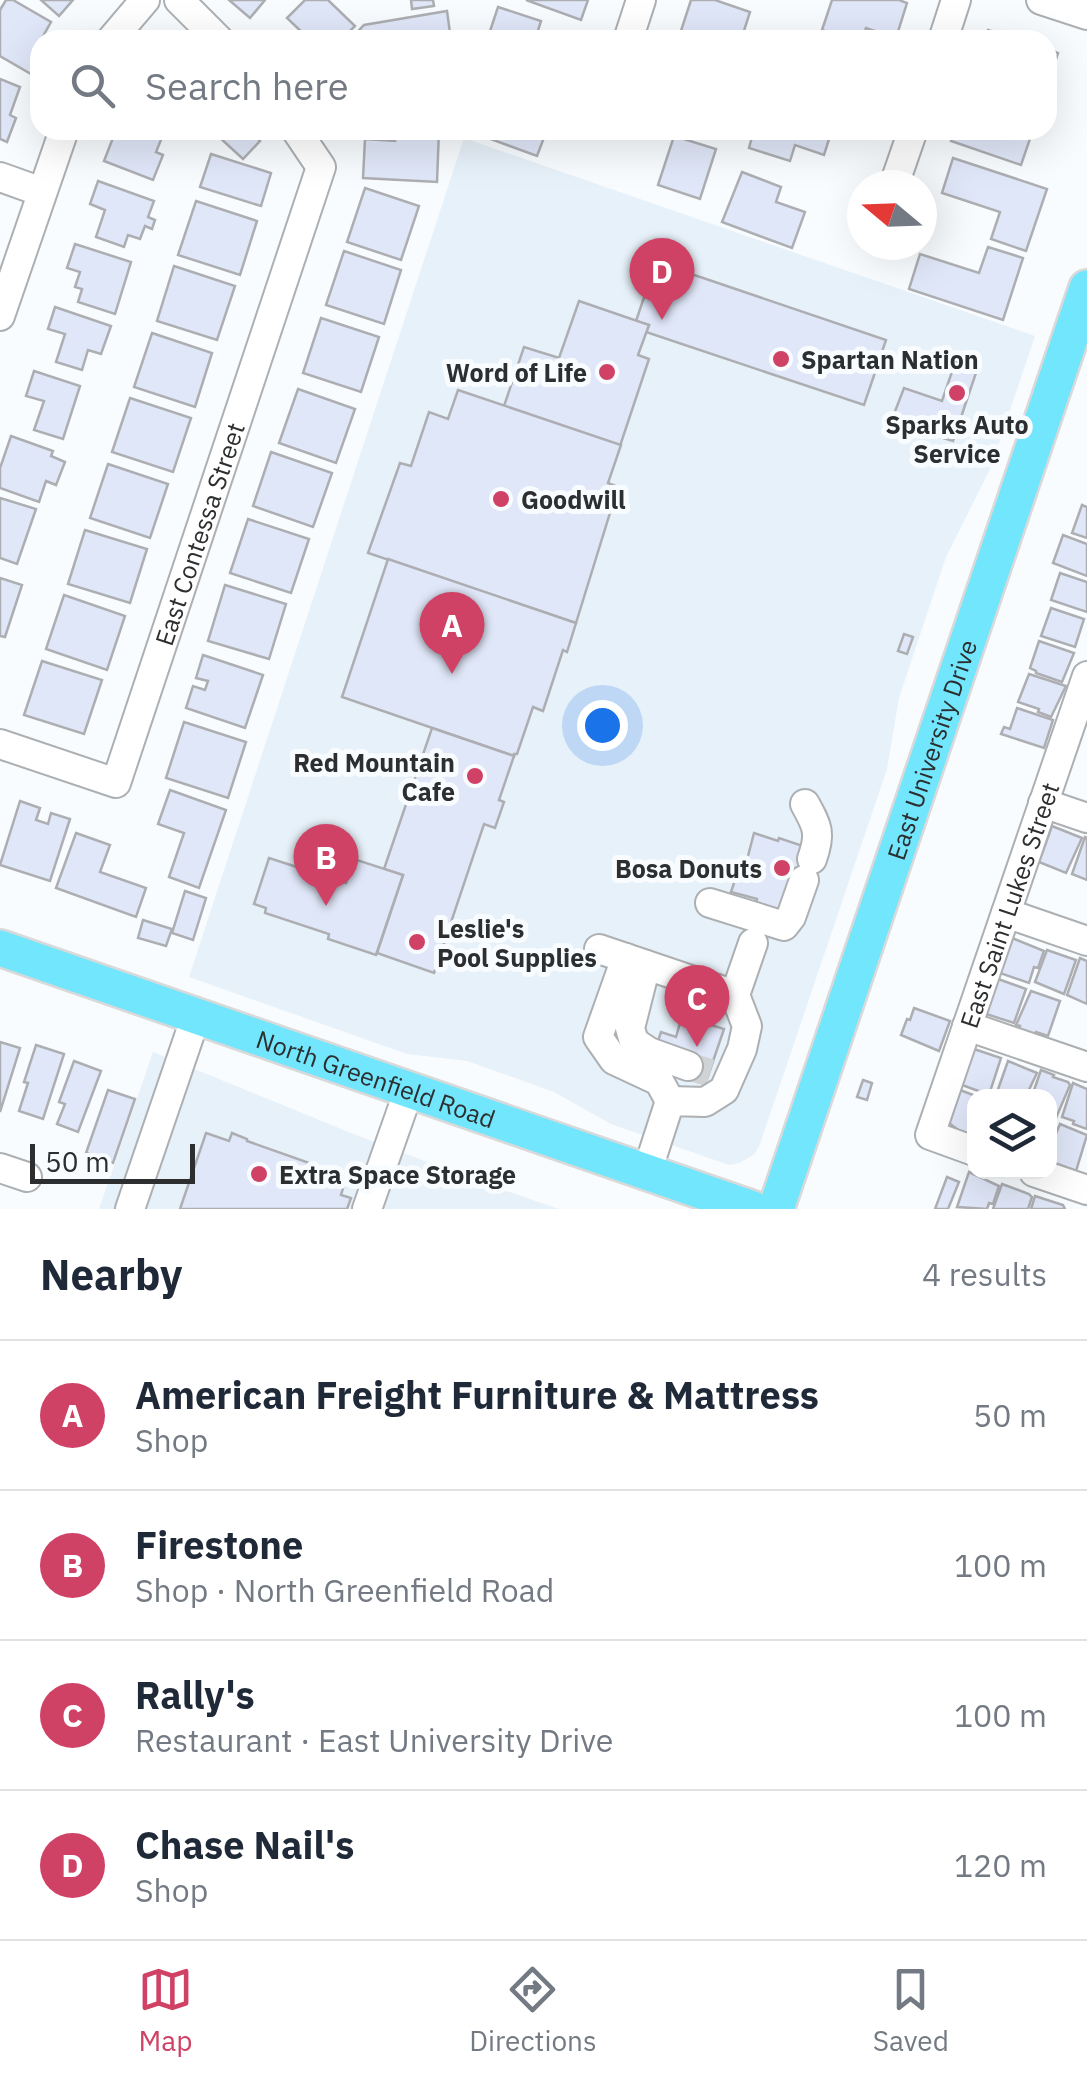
<!DOCTYPE html>
<html lang="en">
<head>
<meta charset="utf-8">
<style>
	:root { --surface:#fff; --page:#f2f2f3; --text:#1f2937; --muted:#747a83; --line:#e0e1e3; --accent:#d04166 }
	body { margin:0; font-family:"IBM Plex Sans",sans-serif; background:var(--page); color:var(--text) }
	.controls { position:absolute; right:30px; bottom:30px; display:grid; overflow:hidden; border-radius:20px; box-shadow:0 10px 40px #0002 }
	.controls button { width:90px; height:90px; display:grid; place-items:center; padding:0; border:0; border-bottom:2px solid var(--line); background:var(--surface); color:var(--text); font:50px sans-serif }
	.compass { position:absolute; left:847px; top:170px; width:90px; height:90px; border-radius:50%; background:var(--surface); box-shadow:0 10px 40px #0002; rotate:289deg }
	.scale { position:absolute; left:30px; bottom:25px; width:165px; box-sizing:border-box; padding-left:10px; border:5px solid #2c2e2f; border-top:0; font-size:28px; line-height:35px; white-space:nowrap; color:#2c2e2f; -webkit-text-stroke:8px #f9fcff; paint-order:stroke }
	.you { position:absolute; left:602px; top:725px; width:35px; height:35px; margin:-25px; border:8px solid #fff; border-radius:50%; background:#1a73e8; box-shadow:0 0 0 15px #1a73e833 }
	.badge { display:grid; place-items:center; width:65px; height:65px; border-radius:50%; background:var(--accent); color:#fff; font-size:32px; font-weight:700 }
	.pin { position:absolute; translate:-50% -82px; filter:drop-shadow(0 2px 5px #0008) }
	.pin::after { content:''; position:absolute; top:52px; width:35px; height:30px; background:inherit; clip-path:polygon(0 0,100% 0,50% 100%) }
	.list { margin:0; padding:0; list-style:none }
	h2 { display:flex; justify-content:space-between; align-items:center; height:130px; margin:0; padding:0 40px; font-size:42px }
	h2 small { font-size:32px; font-weight:400; color:var(--muted) }
	.list li { display:grid; grid-template-columns:65px 1fr auto; gap:30px; align-items:center; box-sizing:border-box; height:150px; padding:0 40px; border-top:2px solid var(--line) }
	.list b { display:block; font-size:38px; white-space:nowrap }
	.list p { margin:0; font-size:32px; white-space:nowrap; color:var(--muted) }
	.list em { font-size:32px; font-style:normal; color:var(--muted) }
	.icon { flex:none; width:55px; height:55px; fill:none; stroke:currentColor; stroke-width:2; stroke-linecap:round; stroke-linejoin:round }
	.map { position:relative; flex:none; width:1087px; height:1209px; overflow:hidden }
	.search { position:absolute; background:var(--surface); box-shadow:0 10px 40px #0002; left:30px; right:30px; top:30px; height:110px; display:flex; align-items:center; gap:25px; box-sizing:border-box; padding:0 35px; border-radius:30px; color:var(--muted); font-size:38px }
	.sheet { height:730px; background:var(--surface) }
	nav { display:flex; justify-content:space-around; align-items:center; box-sizing:border-box; height:140px; border-top:2px solid var(--line); background:var(--surface); font-size:28px; color:var(--muted) }
	nav a { display:grid; justify-items:center; gap:5px }
	nav .on { color:var(--accent) }
	.map>svg:first-child { display:block }
	.built { fill:#e7f1f9 }
	.building { fill:#e0e7f8; stroke:#adaeb2; stroke-width:2.5 }
	.lines { fill:none; stroke-linecap:round; stroke-linejoin:round }
	.minor-tunnel { stroke:#d0d3d5; stroke-width:28; stroke-dasharray:28 14; stroke-linecap:butt }
	.minor-casing { stroke:#adb0b2; stroke-width:32 }
	.major-casing { stroke:#d9d9da; stroke-width:40 }
	.minor { stroke:#fff; stroke-width:28 }
	.major { stroke:#71e6fc; stroke-width:35 }
	.poi-dot { fill:#d04166; stroke:#f9fcff; stroke-width:4 }
	.labels { text-anchor:middle; dominant-baseline:central; stroke-width:10; stroke-linejoin:round; paint-order:stroke }
	.poi-label { font-size:25px; font-weight:bold; fill:#2c2e2f; stroke:#f9fcff; text-anchor:start }
	.street-label { font-size:25px; fill:#2c2e2f; stroke:#f9fcff }
</style>
</head>
<body>
<div class="map">
<svg width="1087" height="1209" viewBox="0 0 1087 1209">
	<rect width="100%" height="100%" fill="#f9fcff"/>
	<g class="built">
		<path d="M 464,138 L 1035,336 L 991,467 L 946,557 L 899,698 L 887,769 L 760,1144 L 755,1154 L 739,1163 L 729,1165 L 611,1124 L 554,1092 L 467,1061 L 407,1054 L 189,977 Z"/>
		<path d="M 153,1052 L 346,1131 L 477,1181 L 559,1209 L 99,1209 Z"/>
	</g>
	<g class="building">
		<path d="M 6,0 L 13,0 L 51,22 L 37,47 L 40,48 L 40,58 L 31,74 L 0,56 L 0,10 Z"/>
		<path d="M 41,0 L 73,0 L 59,16 Z"/>
		<path d="M 229,0 L 265,0 L 250,18 Z"/>
		<path d="M 305,0 L 328,0 L 355,26 L 341,40 L 310,40 L 287,18 Z"/>
		<path d="M 411,0 L 433,0 L 434,6 L 412,9 Z"/>
		<path d="M 526,0 L 588,0 L 581,20 Z"/>
		<path d="M 691,0 L 715,0 L 750,12 L 741,40 L 678,40 Z"/>
		<path d="M 832,0 L 899,0 L 907,3 L 896,38 L 866,28 L 862,40 L 851,40 L 822,30 Z"/>
		<path d="M 498,7 L 541,21 L 535,40 L 487,40 Z"/>
		<path d="M 447,11 L 451,40 L 350,40 L 364,25 Z"/>
		<path d="M 988,30 L 1018,40 L 985,40 Z"/>
		<path d="M 1047,49 L 1058,53 L 1047,88 Z"/>
		<path d="M 0,79 L 20,87 L 10,115 L 16,118 L 7,142 L 0,139 Z"/>
		<path d="M 116,130 L 165,130 L 156,152 L 163,155 L 153,180 L 104,161 Z"/>
		<path d="M 226,130 L 249,130 L 260,141 L 243,159 L 219,137 Z"/>
		<path d="M 396,130 L 439,130 L 437,182 L 363,178 L 365,139 L 395,141 Z"/>
		<path d="M 482,130 L 531,130 L 545,135 L 537,156 L 480,135 Z"/>
		<path d="M 754,130 L 832,130 L 824,155 L 795,145 L 790,161 L 749,148 Z"/>
		<path d="M 955,130 L 1033,130 L 1021,165 L 951,141 Z"/>
		<path d="M 674,136 L 716,149 L 700,199 L 658,185 Z"/>
		<path d="M 211,154 L 271,173 L 261,206 L 200,187 Z"/>
		<path d="M 953,158 L 1047,189 L 1026,251 L 991,239 L 1000,212 L 942,193 Z"/>
		<path d="M 742,172 L 781,187 L 776,202 L 805,212 L 792,248 L 722,222 Z"/>
		<path d="M 98,181 L 154,201 L 148,217 L 155,220 L 152,229 L 145,226 L 140,239 L 128,235 L 124,247 L 96,237 L 105,210 L 90,204 Z"/>
		<path d="M 365,188 L 419,206 L 401,260 L 347,242 Z"/>
		<path d="M 196,201 L 257,221 L 240,275 L 178,255 Z"/>
		<path d="M 75,244 L 131,262 L 115,314 L 78,302 L 82,289 L 75,287 L 80,272 L 67,268 Z"/>
		<path d="M 988,247 L 1023,258 L 1003,320 L 909,289 L 920,254 L 979,273 Z"/>
		<path d="M 344,251 L 401,270 L 384,324 L 326,305 Z"/>
		<path d="M 656,262 L 886,340 L 864,405 L 646,332 L 649,325 L 636,321 Z"/>
		<path d="M 174,266 L 235,286 L 217,340 L 157,321 Z"/>
		<path d="M 579,301 L 649,325 L 638,355 L 649,359 L 620,446 L 504,406 L 524,347 L 559,358 Z"/>
		<path d="M 55,307 L 111,326 L 101,354 L 88,350 L 82,370 L 56,362 L 65,334 L 48,329 Z"/>
		<path d="M 321,318 L 379,337 L 361,392 L 303,373 Z"/>
		<path d="M 152,333 L 212,353 L 195,407 L 134,387 Z"/>
		<path d="M 958,354 L 980,361 L 953,441 L 933,435 L 936,428 L 894,414 L 904,388 L 942,401 Z"/>
		<path d="M 34,371 L 80,386 L 63,439 L 34,430 L 44,401 L 26,396 Z"/>
		<path d="M 298,389 L 355,409 L 336,463 L 279,443 Z"/>
		<path d="M 458,390 L 621,445 L 608,483 L 618,487 L 576,623 L 368,553 L 400,463 L 411,466 L 429,412 L 448,419 Z"/>
		<path d="M 130,398 L 191,418 L 173,472 L 112,452 Z"/>
		<path d="M 11,436 L 53,451 L 51,456 L 65,462 L 56,485 L 46,481 L 39,502 L 0,488 L 0,468 Z"/>
		<path d="M 271,452 L 332,473 L 313,527 L 253,506 Z"/>
		<path d="M 108,464 L 168,484 L 150,538 L 90,518 Z"/>
		<path d="M 0,498 L 36,509 L 17,564 L 0,558 Z"/>
		<path d="M 1082,505 L 1087,507 L 1087,538 L 1072,533 Z"/>
		<path d="M 248,519 L 309,539 L 291,593 L 230,573 Z"/>
		<path d="M 85,530 L 147,549 L 130,603 L 68,584 Z"/>
		<path d="M 1063,535 L 1087,544 L 1087,576 L 1053,563 Z"/>
		<path d="M 388,559 L 576,623 L 567,652 L 563,650 L 543,711 L 533,707 L 517,754 L 514,754 L 514,756 L 342,697 Z"/>
		<path d="M 1060,573 L 1087,582 L 1087,612 L 1051,600 Z"/>
		<path d="M 0,578 L 22,585 L 5,637 L 0,636 Z"/>
		<path d="M 225,585 L 286,604 L 269,659 L 208,641 Z"/>
		<path d="M 64,595 L 125,616 L 107,670 L 46,649 Z"/>
		<path d="M 1051,608 L 1084,619 L 1075,647 L 1041,636 Z"/>
		<path d="M 904,634 L 913,637 L 907,654 L 898,651 Z"/>
		<path d="M 1039,641 L 1074,653 L 1062,682 L 1036,673 L 1036,671 L 1030,668 Z"/>
		<path d="M 203,655 L 263,675 L 245,728 L 186,708 L 193,686 L 205,690 L 208,681 L 196,678 Z"/>
		<path d="M 42,661 L 102,680 L 84,734 L 24,715 Z"/>
		<path d="M 1029,674 L 1066,686 L 1051,717 L 1038,712 L 1039,709 L 1018,702 Z"/>
		<path d="M 1017,708 L 1053,720 L 1044,748 L 1001,734 L 1004,727 L 1010,729 Z"/>
		<path d="M 184,722 L 246,742 L 228,798 L 166,778 Z"/>
		<path d="M 432,728 L 514,756 L 499,800 L 504,802 L 495,828 L 484,824 L 434,973 L 377,953 L 403,875 L 384,869 Z"/>
		<path d="M 170,790 L 226,810 L 199,888 L 169,877 L 184,833 L 158,824 Z"/>
		<path d="M 20,801 L 40,808 L 36,820 L 48,824 L 51,813 L 70,819 L 50,881 L 0,865 Z"/>
		<path d="M 1052,826 L 1082,838 L 1066,873 L 1039,862 Z"/>
		<path d="M 76,833 L 110,845 L 100,872 L 146,888 L 136,917 L 56,888 Z"/>
		<path d="M 754,833 L 778,841 L 779,838 L 806,847 L 820,862 L 813,883 L 785,914 L 765,905 L 765,908 L 756,905 L 757,899 L 731,892 L 737,874 L 742,879 Z"/>
		<path d="M 1085,837 L 1087,838 L 1087,880 L 1072,874 Z"/>
		<path d="M 269,858 L 346,883 L 354,859 L 403,875 L 376,955 L 328,939 L 329,934 L 265,913 L 266,908 L 254,904 Z"/>
		<path d="M 185,891 L 206,898 L 193,940 L 172,933 Z"/>
		<path d="M 143,920 L 172,929 L 166,946 L 138,938 Z"/>
		<path d="M 1012,938 L 1044,951 L 1038,968 L 1034,967 L 1029,983 L 1000,973 Z"/>
		<path d="M 1047,950 L 1076,960 L 1064,994 L 1035,982 Z"/>
		<path d="M 1080,958 L 1087,961 L 1087,1004 L 1067,995 Z"/>
		<path d="M 998,979 L 1026,989 L 1014,1023 L 986,1014 Z"/>
		<path d="M 1031,991 L 1060,1001 L 1048,1036 L 1036,1032 L 1035,1034 L 1019,1029 L 1020,1026 L 1016,1025 Z"/>
		<path d="M 914,1008 L 950,1021 L 939,1051 L 901,1035 L 907,1019 L 910,1020 Z"/>
		<path d="M 680,1023 L 703,1031 L 705,1023 L 724,1029 L 707,1079 L 686,1072 L 693,1053 L 658,1041 L 661,1032 L 676,1037 Z"/>
		<path d="M 0,1042 L 20,1048 L 0,1112 Z"/>
		<path d="M 36,1045 L 64,1054 L 43,1119 L 19,1111 L 28,1083 L 24,1082 Z"/>
		<path d="M 974,1049 L 1001,1058 L 989,1095 L 962,1085 Z"/>
		<path d="M 74,1061 L 101,1071 L 78,1132 L 57,1124 L 65,1104 L 59,1102 Z"/>
		<path d="M 1008,1061 L 1037,1073 L 1026,1096 L 996,1095 Z"/>
		<path d="M 1041,1070 L 1054,1075 L 1053,1077 L 1068,1082 L 1070,1085 L 1056,1118 L 1050,1116 L 1050,1096 L 1032,1096 Z"/>
		<path d="M 863,1080 L 872,1083 L 867,1100 L 857,1097 Z"/>
		<path d="M 1073,1083 L 1087,1089 L 1087,1129 L 1073,1124 L 1074,1121 L 1062,1117 Z"/>
		<path d="M 108,1090 L 135,1099 L 113,1163 L 86,1153 Z"/>
		<path d="M 960,1090 L 976,1096 L 974,1136 L 961,1132 L 949,1123 Z"/>
		<path d="M 1060,1124 L 1087,1135 L 1076,1171 L 1050,1161 L 1050,1148 Z"/>
		<path d="M 206,1133 L 229,1141 L 232,1133 L 247,1139 L 247,1141 L 329,1170 L 325,1179 L 344,1185 L 341,1195 L 351,1198 L 347,1209 L 180,1209 Z"/>
		<path d="M 969,1172 L 999,1186 L 993,1204 L 989,1203 L 987,1209 L 957,1207 Z"/>
		<path d="M 947,1177 L 959,1182 L 948,1209 L 935,1209 Z"/>
		<path d="M 1002,1184 L 1029,1194 L 1032,1197 L 1028,1209 L 993,1209 Z"/>
		<path d="M 1035,1196 L 1063,1205 L 1065,1209 L 1031,1209 Z"/>
	</g>
	<g class="lines">
		<path class="minor-tunnel" d="M 688,1066 L 710,1073"/>
		<defs>
			<g id="minor">
				<path d="M 179,0 L 219,40"/>
				<path d="M 1041,0 L 1087,15"/>
				<path d="M 111,40 L 145,0"/>
				<path d="M 628,40 L 641,0"/>
				<path d="M 943,40 L 956,0"/>
				<path d="M 0,177 L 42,192"/>
				<path d="M 894,185 L 913,130"/>
				<path d="M 0,316 L 64,130"/>
				<path id="s1" d="M 0,744 L 116,783 L 321,167 L 296,130"/>
				<path d="M 1043,803 L 1087,818"/>
				<path d="M 805,804 C 818,827 821,834 812,859"/>
				<path d="M 710,903 L 784,926 L 791,917 L 804,880"/>
				<path d="M 1006,913 L 1087,941"/>
				<path d="M 599,949 L 735,995 L 747,1026 L 742,1049 L 724,1090 L 705,1102 L 670,1101 L 647,1172"/>
				<path d="M 626,958 L 598,1037 L 614,1060 L 659,1081 L 670,1101"/>
				<path d="M 646,965 L 630,1028 L 634,1042 L 649,1052 L 688,1066"/>
				<path d="M 735,995 L 753,943"/>
				<path d="M 967,1026 L 1087,1067"/>
				<path id="s2" d="M 974,1151 L 930,1135 L 1087,676"/>
				<path d="M 0,1168 L 27,1177"/>
				<path d="M 1034,1172 L 1087,1190"/>
				<path d="M 130,1209 L 196,1016"/>
				<path d="M 367,1209 L 409,1090"/>
			</g>
			<g id="major">
				<path id="s3" d="M 0,948 L 753,1209"/>
				<path id="s4" d="M 776,1209 L 1087,288"/>
			</g>
		</defs>
		<use href="#minor" class="minor-casing"/>
		<use href="#major" class="major-casing"/>
		<use href="#minor" class="minor"/>
		<use href="#major" class="major"/>
	</g>
	<g class="poi-dot">
		<circle cx="781" cy="359" r="10"/>
		<circle cx="607" cy="372" r="10"/>
		<circle cx="957" cy="393" r="10"/>
		<circle cx="501" cy="499" r="10"/>
		<circle cx="475" cy="776" r="10"/>
		<circle cx="782" cy="868" r="10"/>
		<circle cx="417" cy="942" r="10"/>
		<circle cx="259" cy="1174" r="10"/>
	</g>
	<g class="labels">
		<g class="poi-label">
			<text x="801" y="359">Spartan Nation</text>
			<text x="587" y="372" text-anchor="end">Word of Life</text>
			<text x="957" y="424" text-anchor="middle">Sparks Auto<tspan x="957" dy="29">Service</tspan></text>
			<text x="521" y="499">Goodwill</text>
			<text x="455" y="762" text-anchor="end">Red Mountain<tspan x="455" dy="29">Cafe</tspan></text>
			<text x="762" y="868" text-anchor="end">Bosa Donuts</text>
			<text x="437" y="928">Leslie's<tspan x="437" dy="29">Pool Supplies</tspan></text>
			<text x="279" y="1174">Extra Space Storage</text>
		</g>
		<g class="street-label">
			<text stroke="none"><textPath href="#s1" startOffset="385">East Contessa Street</textPath></text>
			<text stroke="none"><textPath href="#s4" startOffset="485">East University Drive</textPath></text>
			<text stroke="none"><textPath href="#s2" startOffset="290">East Saint Lukes Street</textPath></text>
			<text stroke="none"><textPath href="#s3" startOffset="398">North Greenfield Road</textPath></text>
		</g>
	</g>
</svg>
<div class="controls">
<button><svg class="icon" aria-label="layers" viewBox="0 0 24 24"><path d="M12 4l9 5-9 5-9-5zM3 14l9 5 9-5"/></svg></button>
</div>
<svg class="compass" viewBox="-18 -18 36 36"><path d="M0-13l5 13h-10z" fill="#e53935"/><path d="M0 13l5-13h-10z" fill="#747a83"/></svg>
<div class="scale">50 m</div>
<div class="you"></div>
<div class="pin badge" style="left:452px;top:674px">A</div>
<div class="pin badge" style="left:326px;top:906px">B</div>
<div class="pin badge" style="left:697px;top:1047px">C</div>
<div class="pin badge" style="left:662px;top:320px">D</div>
<div class="search"><svg class="icon" aria-label="search" viewBox="0 0 24 24"><circle cx="10" cy="10" r="6"/><path d="M15 15l6 6"/></svg>Search here</div>
</div>
<section class="sheet">
<h2>Nearby<small>4 results</small></h2>
<ul class="list">
<li><span class="badge">A</span><div><b>American Freight Furniture &amp; Mattress</b><p>Shop</p></div><em>50 m</em></li>
<li><span class="badge">B</span><div><b>Firestone</b><p>Shop · North Greenfield Road</p></div><em>100 m</em></li>
<li><span class="badge">C</span><div><b>Rally's</b><p>Restaurant · East University Drive</p></div><em>100 m</em></li>
<li><span class="badge">D</span><div><b>Chase Nail's</b><p>Shop</p></div><em>120 m</em></li>
</ul>
</section>
<nav>
<a class="on"><svg class="icon" aria-label="map" viewBox="0 0 24 24"><path d="M3 6l6-2 6 2 6-2v14l-6 2-6-2-6 2zM9 4v14M15 6v14"/></svg>Map</a>
<a><svg class="icon" aria-label="directions" viewBox="0 0 24 24"><path d="M12 3l9 9-9 9-9-9zM9 14v-3h6M13 9l2 2-2 2"/></svg>Directions</a>
<a><svg class="icon" aria-label="saved" viewBox="0 0 24 24"><path d="M7 4h10v16l-5-4-5 4z"/></svg>Saved</a>
</nav>
</body>
</html>
